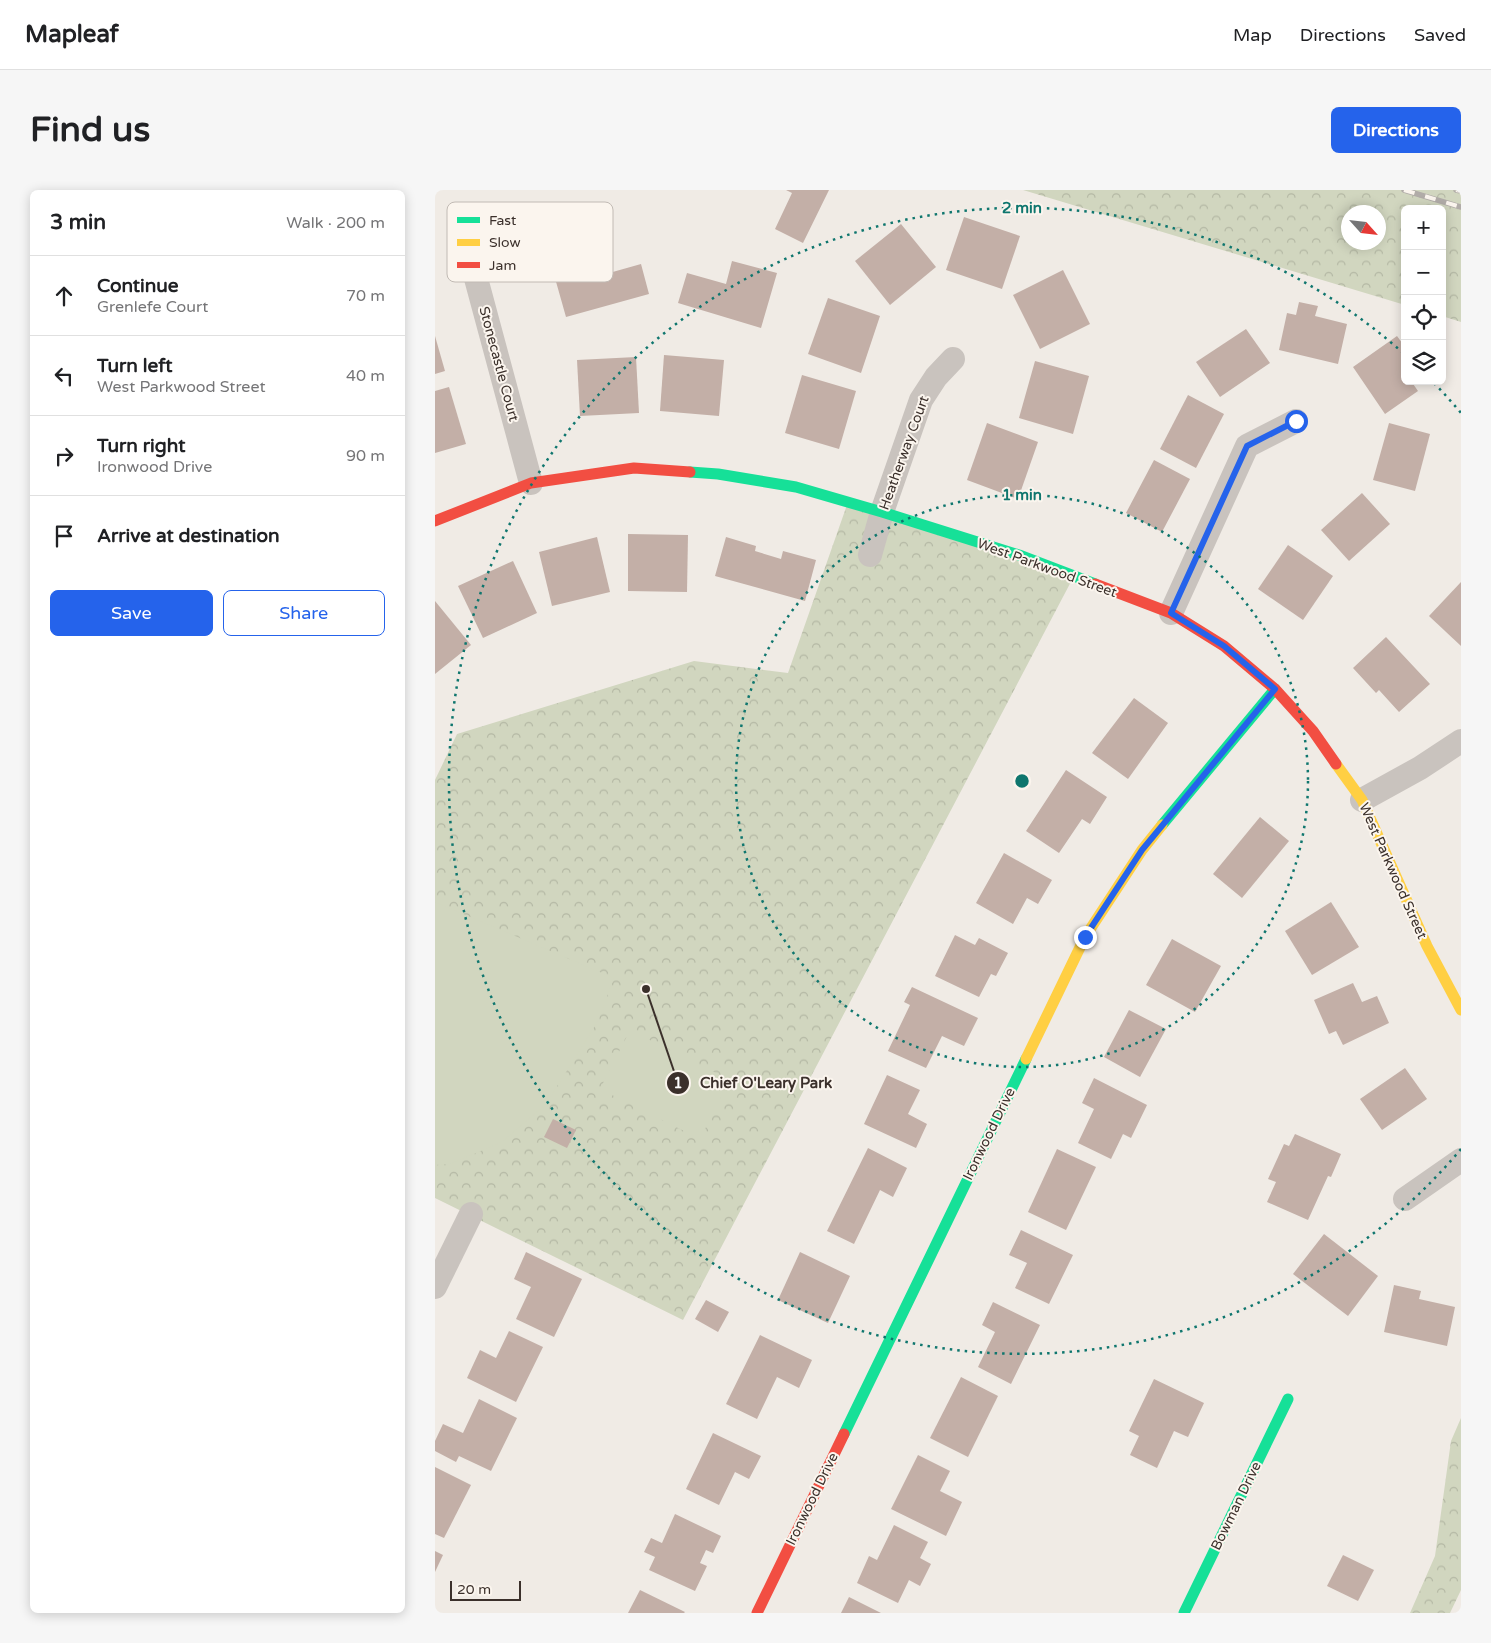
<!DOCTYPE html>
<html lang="en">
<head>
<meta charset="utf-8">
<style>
	:root { --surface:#fff; --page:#f6f6f6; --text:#202124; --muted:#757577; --line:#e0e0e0; --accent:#2563eb }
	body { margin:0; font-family:"Varela Round",sans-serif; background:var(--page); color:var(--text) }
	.controls { position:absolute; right:15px; top:15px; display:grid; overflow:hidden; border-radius:8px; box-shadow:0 2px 12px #0003 }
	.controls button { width:45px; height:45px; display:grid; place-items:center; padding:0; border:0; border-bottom:1px solid var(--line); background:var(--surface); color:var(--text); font:25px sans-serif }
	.compass { position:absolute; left:906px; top:15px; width:45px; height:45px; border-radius:50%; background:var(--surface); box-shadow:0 2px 12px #0003; rotate:117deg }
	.scale { position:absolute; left:15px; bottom:12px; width:71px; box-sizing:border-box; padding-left:5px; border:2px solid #3b302b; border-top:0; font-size:14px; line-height:18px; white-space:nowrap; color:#3b302b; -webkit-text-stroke:4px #fbf5ee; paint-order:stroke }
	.stop { position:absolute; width:15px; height:15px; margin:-11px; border:4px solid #2563eb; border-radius:50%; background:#fff }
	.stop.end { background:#2563eb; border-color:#fff; box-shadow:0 1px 5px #0008 }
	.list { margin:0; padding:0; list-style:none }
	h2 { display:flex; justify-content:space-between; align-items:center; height:65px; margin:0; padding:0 20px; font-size:21px }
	h2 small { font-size:16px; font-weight:400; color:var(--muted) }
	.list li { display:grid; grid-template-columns:32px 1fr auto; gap:15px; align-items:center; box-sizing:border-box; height:80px; padding:0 20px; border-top:1px solid var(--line) }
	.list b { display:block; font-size:19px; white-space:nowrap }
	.list p { margin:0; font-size:16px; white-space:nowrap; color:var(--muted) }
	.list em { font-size:16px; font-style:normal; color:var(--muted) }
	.actions { display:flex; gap:10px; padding:15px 20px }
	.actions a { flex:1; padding:11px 0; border:1px solid var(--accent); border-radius:8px; text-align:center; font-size:18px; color:var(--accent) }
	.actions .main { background:var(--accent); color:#fff }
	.icon { flex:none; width:28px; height:28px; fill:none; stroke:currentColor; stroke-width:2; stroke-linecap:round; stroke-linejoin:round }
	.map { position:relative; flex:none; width:1026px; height:1423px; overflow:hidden; border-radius:8px }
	header { display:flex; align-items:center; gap:30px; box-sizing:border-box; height:70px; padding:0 25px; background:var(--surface); border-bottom:1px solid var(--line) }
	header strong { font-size:24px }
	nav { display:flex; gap:28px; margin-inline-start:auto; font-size:18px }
	.intro { display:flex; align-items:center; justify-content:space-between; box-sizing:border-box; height:120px; padding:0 30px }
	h1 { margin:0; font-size:35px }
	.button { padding:12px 22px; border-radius:8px; background:var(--accent); color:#fff; font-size:18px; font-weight:700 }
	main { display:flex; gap:30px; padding:0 30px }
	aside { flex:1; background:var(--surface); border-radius:8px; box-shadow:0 2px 12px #0003 }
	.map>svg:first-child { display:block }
	.forest { fill:url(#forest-crowns); fill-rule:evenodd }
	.pitch { fill:#d1d6bf }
	.building { fill:#c3afa7 }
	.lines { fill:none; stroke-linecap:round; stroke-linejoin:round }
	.street { stroke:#c9c3be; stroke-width:24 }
	.fast { stroke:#16e098; stroke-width:11 }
	.slow { stroke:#ffcf43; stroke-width:11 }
	.jam { stroke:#f24e42; stroke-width:11 }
	.rail-casing { stroke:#b1aca8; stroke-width:5.5 }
	.rail { stroke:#fbf5ee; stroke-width:4; stroke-dasharray:11; stroke-linecap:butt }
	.route { stroke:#2563eb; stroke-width:6 }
	.ring { fill:none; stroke:#0f766e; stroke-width:2.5; stroke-dasharray:2.5 5 }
	.labels { text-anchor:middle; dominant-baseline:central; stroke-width:4; stroke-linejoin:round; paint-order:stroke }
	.street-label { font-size:14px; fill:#3b302b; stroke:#fbf5ee }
	.key { fill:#fbf5ee; stroke:#c1bab4; stroke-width:1 }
	.key-label { font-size:14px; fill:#3b302b }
	.centre { fill:#0f766e; stroke:#fbf5ee; stroke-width:2.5 }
	.ring-label { font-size:15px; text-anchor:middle; font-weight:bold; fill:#0f766e; stroke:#fbf5ee; stroke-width:4; stroke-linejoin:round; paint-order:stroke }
	.leader { fill:none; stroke:#3b302b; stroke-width:2 }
	.callout-dot { fill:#3b302b; stroke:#fbf5ee; stroke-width:2 }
	.mark-label { font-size:15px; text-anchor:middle; font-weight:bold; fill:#fff }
	.callout-label { font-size:15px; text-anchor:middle; font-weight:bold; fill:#3b302b; stroke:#fbf5ee; stroke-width:4; stroke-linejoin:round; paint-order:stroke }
</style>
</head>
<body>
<header>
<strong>Mapleaf</strong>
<nav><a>Map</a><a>Directions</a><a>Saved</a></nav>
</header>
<div class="intro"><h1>Find us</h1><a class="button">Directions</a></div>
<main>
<aside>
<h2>3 min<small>Walk · 200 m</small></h2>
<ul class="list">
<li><svg class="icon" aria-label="ahead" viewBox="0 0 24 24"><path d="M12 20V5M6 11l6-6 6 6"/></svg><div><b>Continue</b><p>Grenlefe Court</p></div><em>70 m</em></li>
<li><svg class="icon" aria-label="left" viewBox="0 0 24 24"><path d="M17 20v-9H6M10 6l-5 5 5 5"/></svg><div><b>Turn left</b><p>West Parkwood Street</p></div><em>40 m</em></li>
<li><svg class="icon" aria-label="right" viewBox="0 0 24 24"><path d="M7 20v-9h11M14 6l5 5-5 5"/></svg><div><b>Turn right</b><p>Ironwood Drive</p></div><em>90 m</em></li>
<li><svg class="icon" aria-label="arrive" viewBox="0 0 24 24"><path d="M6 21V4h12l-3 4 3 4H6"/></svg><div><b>Arrive at destination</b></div></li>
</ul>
<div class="actions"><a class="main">Save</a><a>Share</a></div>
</aside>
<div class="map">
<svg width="1026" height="1423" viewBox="0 0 1026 1423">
	<defs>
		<pattern id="forest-crowns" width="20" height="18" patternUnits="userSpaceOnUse" patternTransform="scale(1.25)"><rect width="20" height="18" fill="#d1d6bf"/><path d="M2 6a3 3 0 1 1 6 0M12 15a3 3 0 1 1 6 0" fill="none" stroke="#b4b8a4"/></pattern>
	</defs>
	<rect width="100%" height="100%" fill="#f0ebe5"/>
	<g class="forest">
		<path d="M 588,0 L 1026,0 L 1026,132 L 1007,126 L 1007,19 L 970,19 L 970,115 ZM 914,22 L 944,22 L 944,52 L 914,52 Z"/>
		<path d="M 413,312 L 639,386 L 248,1130 L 0,1008 L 0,590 L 22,544 L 259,471 L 353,483 Z"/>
		<path d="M 1026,1228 L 1026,1400 L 1015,1423 L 975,1423 L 1000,1366 L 1016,1251 Z"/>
	</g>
	<g class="pitch">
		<path d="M 0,712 L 179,788 L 163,831 L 111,914 L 67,952 L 15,974 L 0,975 Z"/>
		<path d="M 195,840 L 295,890 L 265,949 L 165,899 Z"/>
	</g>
	<g class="building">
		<path d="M 351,0 L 394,0 L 368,53 L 340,39 L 357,3 Z"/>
		<path d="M 529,27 L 585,46 L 567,99 L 511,80 Z"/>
		<path d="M 466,34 L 501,77 L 455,115 L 420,71 Z"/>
		<path d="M 161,62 L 167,85 L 206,74 L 214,104 L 131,127 L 116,74 Z"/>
		<path d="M 297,71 L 342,83 L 326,138 L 243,113 L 252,83 L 291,94 Z"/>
		<path d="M 628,80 L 655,134 L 605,159 L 578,105 Z"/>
		<path d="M 393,108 L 445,126 L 426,183 L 373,164 Z"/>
		<path d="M 864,112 L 883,116 L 880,126 L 912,134 L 903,174 L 844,160 L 852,123 L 861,125 Z"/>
		<path d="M 811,139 L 835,173 L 785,207 L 761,172 Z"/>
		<path d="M 0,146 L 10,181 L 0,184 Z"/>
		<path d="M 962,146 L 970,157 L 970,175 L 966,177 L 970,182 L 970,191 L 976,191 L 983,201 L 950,224 L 918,177 Z"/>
		<path d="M 229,165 L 289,170 L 284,226 L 225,221 Z"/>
		<path d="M 201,167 L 204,223 L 145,226 L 142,170 Z"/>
		<path d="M 600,171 L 654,186 L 638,244 L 584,228 Z"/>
		<path d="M 367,185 L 421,201 L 404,259 L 350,243 Z"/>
		<path d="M 14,197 L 31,254 L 0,263 L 0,201 Z"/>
		<path d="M 753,205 L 789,224 L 761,278 L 725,259 Z"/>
		<path d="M 552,233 L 603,252 L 583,309 L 532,290 Z"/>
		<path d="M 954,233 L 995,244 L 980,301 L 938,290 Z"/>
		<path d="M 719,270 L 755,289 L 727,342 L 691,323 Z"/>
		<path d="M 927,303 L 955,334 L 914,371 L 886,340 Z"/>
		<path d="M 193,344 L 253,345 L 252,402 L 193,401 Z"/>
		<path d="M 162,347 L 175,402 L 117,416 L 104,362 Z"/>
		<path d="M 291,347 L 321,356 L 320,361 L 346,369 L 348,361 L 381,370 L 370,411 L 280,386 Z"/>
		<path d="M 853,355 L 898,386 L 868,430 L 823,399 Z"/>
		<path d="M 78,371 L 102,423 L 48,448 L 23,396 Z"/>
		<path d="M 1026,392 L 1026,456 L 994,426 Z"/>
		<path d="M 0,411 L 36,455 L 0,484 Z"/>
		<path d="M 951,447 L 995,494 L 964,522 L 944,500 L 941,503 L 918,478 Z"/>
		<path d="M 699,508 L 733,533 L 693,589 L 657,563 Z"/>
		<path d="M 631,580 L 672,607 L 655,634 L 647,629 L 624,663 L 591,641 Z"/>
		<path d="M 825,627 L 854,651 L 807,708 L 778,684 Z"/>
		<path d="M 569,663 L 617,690 L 603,714 L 592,708 L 578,734 L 541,713 Z"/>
		<path d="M 896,712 L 924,757 L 877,785 L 850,741 Z"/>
		<path d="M 520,745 L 540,755 L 544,748 L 573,763 L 561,786 L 556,784 L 544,807 L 500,786 Z"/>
		<path d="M 737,749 L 786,776 L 760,822 L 711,795 Z"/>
		<path d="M 918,793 L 927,812 L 942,806 L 954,833 L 908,855 L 901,841 L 894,844 L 879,810 Z"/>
		<path d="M 477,797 L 543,828 L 529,856 L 507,846 L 491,878 L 453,861 L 475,815 L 469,812 Z"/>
		<path d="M 694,820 L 731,839 L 705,887 L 669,867 Z"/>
		<path d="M 970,878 L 992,909 L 947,940 L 925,909 Z"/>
		<path d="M 452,885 L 485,900 L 473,924 L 492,934 L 481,958 L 429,934 Z"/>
		<path d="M 659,888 L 712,915 L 696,948 L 688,944 L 676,969 L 643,953 L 659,919 L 647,913 Z"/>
		<path d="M 118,929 L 141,940 L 132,958 L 109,947 Z"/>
		<path d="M 860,944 L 906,964 L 896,987 L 893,986 L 873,1030 L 832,1012 L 841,992 L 833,989 L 849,954 L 854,956 Z"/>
		<path d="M 433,958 L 472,978 L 458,1007 L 445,1000 L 419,1054 L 392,1041 Z"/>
		<path d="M 622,959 L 661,977 L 631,1040 L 593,1022 Z"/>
		<path d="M 586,1040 L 638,1065 L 614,1114 L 580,1098 L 592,1073 L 574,1065 Z"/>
		<path d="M 889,1044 L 943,1086 L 913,1126 L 858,1084 Z"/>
		<path d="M 91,1062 L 147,1089 L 119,1147 L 81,1129 L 96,1097 L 79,1089 Z"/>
		<path d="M 365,1062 L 415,1086 L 393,1133 L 343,1110 Z"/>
		<path d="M 959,1095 L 986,1101 L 984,1109 L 1020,1117 L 1012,1156 L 949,1142 Z"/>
		<path d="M 271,1110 L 294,1122 L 283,1142 L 260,1129 Z"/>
		<path d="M 558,1112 L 605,1135 L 576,1194 L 543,1177 L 560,1142 L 547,1135 Z"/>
		<path d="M 74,1141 L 108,1157 L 81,1212 L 32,1188 L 45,1160 L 61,1168 Z"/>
		<path d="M 325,1145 L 377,1170 L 364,1198 L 342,1187 L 322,1229 L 291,1214 Z"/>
		<path d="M 526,1187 L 563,1206 L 533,1267 L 495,1248 Z"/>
		<path d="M 719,1189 L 769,1213 L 753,1247 L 739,1241 L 722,1278 L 695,1265 L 704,1246 L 694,1241 Z"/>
		<path d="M 44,1209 L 82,1228 L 56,1281 L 24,1266 L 21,1272 L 0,1261 L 0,1251 L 8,1234 L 28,1243 Z"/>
		<path d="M 278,1243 L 326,1266 L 314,1289 L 300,1282 L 284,1315 L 251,1299 Z"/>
		<path d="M 483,1265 L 515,1281 L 505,1301 L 527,1312 L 511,1346 L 456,1319 Z"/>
		<path d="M 0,1277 L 36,1295 L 9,1348 L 0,1344 Z"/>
		<path d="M 240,1324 L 286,1346 L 278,1363 L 271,1360 L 265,1373 L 272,1376 L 260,1401 L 214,1380 L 220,1367 L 209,1362 L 216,1348 L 227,1353 Z"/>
		<path d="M 459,1335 L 493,1352 L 485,1368 L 496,1374 L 485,1396 L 474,1390 L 463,1413 L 422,1393 L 434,1366 L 442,1370 Z"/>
		<path d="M 0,1361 L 8,1365 L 0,1382 Z"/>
		<path d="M 908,1365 L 939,1380 L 923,1411 L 892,1396 Z"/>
		<path d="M 205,1400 L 250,1422 L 249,1423 L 193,1423 Z"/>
		<path d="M 414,1407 L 446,1423 L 406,1423 Z"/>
	</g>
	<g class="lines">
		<g class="street">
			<path d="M 32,55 L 96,293"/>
			<path d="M 435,365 L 447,322 L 486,210 L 501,187 L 518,169"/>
			<path d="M 736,423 L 812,256 L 861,231"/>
			<path d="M 927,610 L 985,578 L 1026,551"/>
			<path d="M 970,1009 L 1026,970"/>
			<path d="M 0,1097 L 36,1024"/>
		</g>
		<g class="fast">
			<path d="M 255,282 L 283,284 L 361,297 L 447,322 L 584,365 L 660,394"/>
			<path d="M 727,635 L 840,499"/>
			<path d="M 409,1244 L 591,869"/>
			<path d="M 749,1423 L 853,1209"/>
		</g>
		<g class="slow">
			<path d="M 901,574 L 927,610 L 992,756 L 1026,820"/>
			<path d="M 591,869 L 650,747 L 707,660 L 727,635"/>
		</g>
		<g class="jam">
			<path d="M 0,331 L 96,293 L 199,278 L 255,282"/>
			<path d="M 660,394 L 736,423 L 789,456 L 840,499 L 878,541 L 901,574"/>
			<path d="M 322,1423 L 409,1244"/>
		</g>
		<defs>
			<g id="rail">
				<path d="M 969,0 L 1026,17"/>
				<path d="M 1021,0 L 1026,1"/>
			</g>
		</defs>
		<use href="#rail" class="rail-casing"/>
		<use href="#rail" class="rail"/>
	</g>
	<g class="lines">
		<path class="route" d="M 650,747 L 707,660 L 840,499 L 789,456 L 736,423 L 812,256 L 861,231"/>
	</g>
	<g class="ring">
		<circle cx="587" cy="591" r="286"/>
		<path d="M1026 959A573 573 0 1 1 967 162M999 193A573 573 0 0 1 1026 223"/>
	</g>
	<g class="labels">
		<g class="street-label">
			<text transform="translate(64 174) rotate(75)">Stonecastle Court</text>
			<text transform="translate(469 263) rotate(-70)">Heatherway Court</text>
			<text transform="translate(612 378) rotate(20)">West Parkwood Street</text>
			<text transform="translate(958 681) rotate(66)">West Parkwood Street</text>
			<text transform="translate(554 944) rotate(-64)">Ironwood Drive</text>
			<text transform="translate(377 1309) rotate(-64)">Ironwood Drive</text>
			<text transform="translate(801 1316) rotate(-64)">Bowman Drive</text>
		</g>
	</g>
	<rect x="12" y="12" width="166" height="80" rx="8" class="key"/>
	<rect x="22" y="27" width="23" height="6" fill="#16e098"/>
	<rect x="22" y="49" width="23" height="7" fill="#ffcf43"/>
	<rect x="22" y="72" width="23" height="6" fill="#f24e42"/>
	<g class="key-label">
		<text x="54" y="35">Fast</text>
		<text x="54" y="57">Slow</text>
		<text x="54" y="80">Jam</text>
	</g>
	<circle cx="587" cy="591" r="8" class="centre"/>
	<g class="ring-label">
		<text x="587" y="23">2 min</text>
		<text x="587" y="310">1 min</text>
	</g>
	<path class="leader" d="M211 799L243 893"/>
	<g class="callout-dot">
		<circle cx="211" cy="799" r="5"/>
		<circle cx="243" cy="893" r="12"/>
	</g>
	<g class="mark-label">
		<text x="243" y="898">1</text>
	</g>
	<g class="callout-label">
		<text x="331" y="898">Chief O'Leary Park</text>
	</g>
</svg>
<div class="controls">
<button>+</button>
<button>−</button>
<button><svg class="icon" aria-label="locate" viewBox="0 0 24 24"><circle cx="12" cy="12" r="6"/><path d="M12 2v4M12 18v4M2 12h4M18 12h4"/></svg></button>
<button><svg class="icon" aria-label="layers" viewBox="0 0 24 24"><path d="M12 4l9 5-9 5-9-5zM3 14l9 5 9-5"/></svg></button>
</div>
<svg class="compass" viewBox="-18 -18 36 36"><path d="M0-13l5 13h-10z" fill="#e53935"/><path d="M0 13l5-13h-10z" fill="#757577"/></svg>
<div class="scale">20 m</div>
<div class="stop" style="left:861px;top:231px"></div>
<div class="stop end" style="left:650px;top:747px"></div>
</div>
</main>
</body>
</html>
